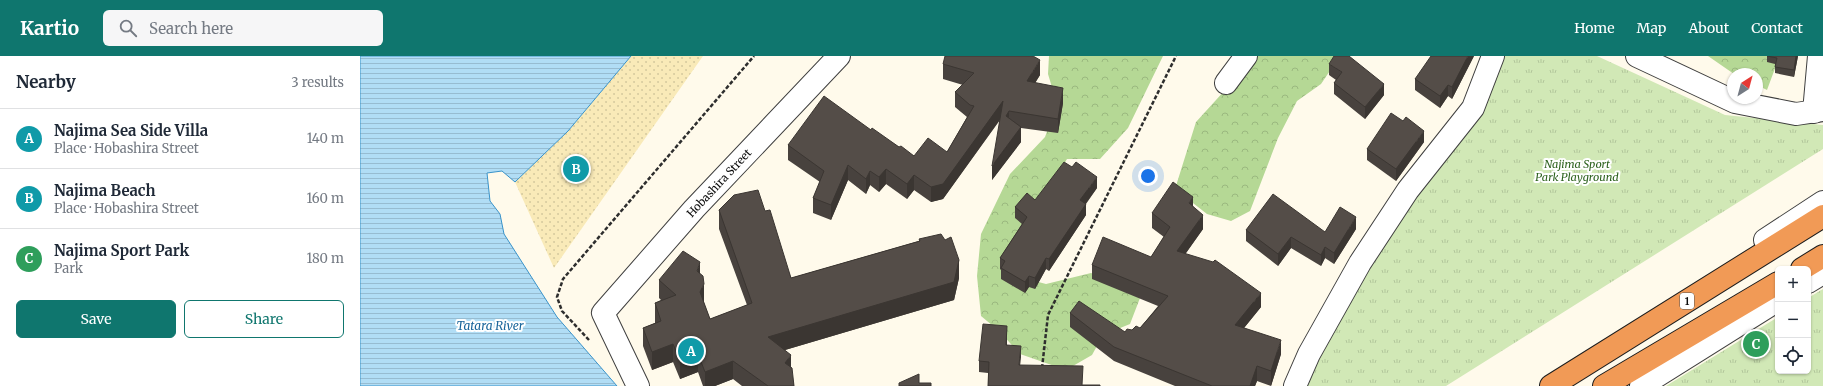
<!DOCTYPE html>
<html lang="en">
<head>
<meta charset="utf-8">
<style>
	:root { --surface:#fff; --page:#f6f6f7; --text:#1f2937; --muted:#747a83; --line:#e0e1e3; --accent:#0f766e }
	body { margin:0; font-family:Merriweather,serif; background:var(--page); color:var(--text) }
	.controls { position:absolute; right:12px; bottom:12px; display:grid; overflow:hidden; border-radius:6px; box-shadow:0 1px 3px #0004 }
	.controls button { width:36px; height:36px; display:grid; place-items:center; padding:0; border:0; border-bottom:1px solid var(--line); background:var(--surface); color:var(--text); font:20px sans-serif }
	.compass { position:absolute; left:1367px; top:12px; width:36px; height:36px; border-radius:50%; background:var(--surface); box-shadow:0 1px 3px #0004; rotate:36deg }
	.you { position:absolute; left:788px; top:120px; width:14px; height:14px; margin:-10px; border:3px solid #fff; border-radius:50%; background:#1a73e8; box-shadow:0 0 0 6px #1a73e833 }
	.badge { display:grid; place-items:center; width:26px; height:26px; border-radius:50%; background:var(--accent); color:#fff; font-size:13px; font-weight:700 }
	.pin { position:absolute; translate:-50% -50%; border:2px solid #fff; box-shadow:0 1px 4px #0006 }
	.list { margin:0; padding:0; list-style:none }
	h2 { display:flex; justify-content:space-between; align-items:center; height:52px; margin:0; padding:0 16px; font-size:17px }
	h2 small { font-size:13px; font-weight:400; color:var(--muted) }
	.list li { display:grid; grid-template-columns:26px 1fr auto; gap:12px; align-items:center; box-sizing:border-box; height:60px; padding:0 16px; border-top:1px solid var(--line) }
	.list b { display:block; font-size:15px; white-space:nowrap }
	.list p { margin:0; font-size:13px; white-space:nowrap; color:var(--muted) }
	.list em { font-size:13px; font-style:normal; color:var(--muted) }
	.actions { display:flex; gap:8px; padding:12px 16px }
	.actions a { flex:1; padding:9px 0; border:1px solid var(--accent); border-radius:6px; text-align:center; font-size:14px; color:var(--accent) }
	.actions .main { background:var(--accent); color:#fff }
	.icon { flex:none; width:22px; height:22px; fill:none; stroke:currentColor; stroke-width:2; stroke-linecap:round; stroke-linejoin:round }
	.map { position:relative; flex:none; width:1463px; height:330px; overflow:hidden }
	header { display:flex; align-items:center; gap:24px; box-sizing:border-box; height:56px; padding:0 20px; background:var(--accent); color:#fff }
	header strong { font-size:19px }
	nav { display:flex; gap:22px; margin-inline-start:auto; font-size:14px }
	.search { width:280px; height:36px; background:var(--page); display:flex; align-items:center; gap:10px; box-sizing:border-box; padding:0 14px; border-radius:6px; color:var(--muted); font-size:15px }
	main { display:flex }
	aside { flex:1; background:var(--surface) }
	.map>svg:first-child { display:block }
	.forest { fill:url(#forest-crowns) }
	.sand { fill:url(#sand-dots) }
	.park { fill:url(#park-tufts) }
	.water { fill:url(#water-rules); stroke:#3993ca }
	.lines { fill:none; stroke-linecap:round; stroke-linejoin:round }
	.minor-casing { stroke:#3f3f3f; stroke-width:24 }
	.tertiary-casing { stroke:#3f3f3f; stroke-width:24 }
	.motorway-casing { stroke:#1d1d1d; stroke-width:24 }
	.path { stroke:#2e2e2e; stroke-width:2.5; stroke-dasharray:4 2; stroke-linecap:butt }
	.minor { stroke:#fff; stroke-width:22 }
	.tertiary { stroke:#fff; stroke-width:22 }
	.motorway { stroke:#f19a56; stroke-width:22 }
	.wall { fill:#48423e }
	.shaded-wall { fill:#3b3632 }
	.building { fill:#544d48; stroke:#3b3632 }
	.labels { text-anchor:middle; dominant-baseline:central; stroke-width:4; stroke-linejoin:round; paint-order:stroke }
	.shield { fill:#fff; stroke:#555; stroke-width:1 }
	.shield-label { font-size:10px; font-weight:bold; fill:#0c0c0c }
	.park-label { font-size:11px; font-style:italic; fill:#2d621e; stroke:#fff }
	.street-label { font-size:11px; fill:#0c0c0c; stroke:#fff }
	.water-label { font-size:12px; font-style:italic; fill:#18649a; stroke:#fff }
</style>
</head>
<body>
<header>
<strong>Kartio</strong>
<div class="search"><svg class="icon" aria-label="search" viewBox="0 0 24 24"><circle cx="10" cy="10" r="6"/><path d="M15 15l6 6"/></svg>Search here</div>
<nav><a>Home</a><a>Map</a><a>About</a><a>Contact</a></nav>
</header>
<main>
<aside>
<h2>Nearby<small>3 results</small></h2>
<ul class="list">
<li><span class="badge" style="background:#0f9aa8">A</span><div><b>Najima Sea Side Villa</b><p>Place · Hobashira Street</p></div><em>140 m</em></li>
<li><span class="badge" style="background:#0f9aa8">B</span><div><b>Najima Beach</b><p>Place · Hobashira Street</p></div><em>160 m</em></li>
<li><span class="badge" style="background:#2e9e5b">C</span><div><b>Najima Sport Park</b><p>Park</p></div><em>180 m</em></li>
</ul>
<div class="actions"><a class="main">Save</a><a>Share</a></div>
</aside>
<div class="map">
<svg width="1463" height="330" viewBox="0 0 1463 330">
	<defs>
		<pattern id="forest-crowns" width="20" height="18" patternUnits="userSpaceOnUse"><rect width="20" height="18" fill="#b5d895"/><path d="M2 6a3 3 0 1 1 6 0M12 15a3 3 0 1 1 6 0" fill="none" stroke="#9ab87f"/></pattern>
		<pattern id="sand-dots" width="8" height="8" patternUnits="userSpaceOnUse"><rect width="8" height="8" fill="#f9eab8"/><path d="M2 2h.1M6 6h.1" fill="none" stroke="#d4c89d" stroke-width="1.8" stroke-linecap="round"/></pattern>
		<pattern id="park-tufts" width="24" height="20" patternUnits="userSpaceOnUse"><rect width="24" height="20" fill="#d1e8b6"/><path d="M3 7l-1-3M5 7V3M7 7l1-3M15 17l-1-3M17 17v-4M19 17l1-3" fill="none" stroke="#b2c69b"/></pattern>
		<pattern id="water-rules" width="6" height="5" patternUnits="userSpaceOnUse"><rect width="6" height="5" fill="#b1ddf5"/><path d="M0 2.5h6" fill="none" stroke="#97bcd1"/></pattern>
	</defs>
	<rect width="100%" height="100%" fill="#fffaeb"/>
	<g class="forest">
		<path d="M 689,0 L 803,0 L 768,72 L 740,103 L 707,103 L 682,144 L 656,220 L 686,228 L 731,217 L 747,223 L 780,242 L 770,268 L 743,279 L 732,299 L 706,314 L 660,298 L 639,275 L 621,260 L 617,220 L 621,178 L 650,118 L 685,81 L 697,48 L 688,18 Z"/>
		<path d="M 896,0 L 980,0 L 961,28 L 937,45 L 918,82 L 890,155 L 871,165 L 847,158 L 815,133 L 836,66 Z"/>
		<path d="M 1348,0 L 1415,0 L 1417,7 L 1407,34 L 1397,29 L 1397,18 L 1374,18 Z"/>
	</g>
	<path class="sand" d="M 271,0 L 343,0 L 194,212 L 155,126 L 208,75 Z"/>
	<g class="park">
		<path d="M 1142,0 L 1237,0 L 1365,59 L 1463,69 L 1463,93 L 1086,330 L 940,330 L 952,303 Z"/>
		<path d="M 1463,233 L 1463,330 L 1306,330 L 1418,261 L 1418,315 L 1448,315 L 1448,242 Z"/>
	</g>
	<path class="water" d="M 0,0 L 271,0 L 208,75 L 155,126 L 142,115 L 127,117 L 130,145 L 140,158 L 144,178 L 197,261 L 257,330 L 0,330 Z"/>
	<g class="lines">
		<defs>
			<g id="minor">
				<path d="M 1277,0 L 1375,46 L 1436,58 L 1463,54"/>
				<path d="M 866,27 L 886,0"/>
				<path d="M 1454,56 L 1459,0"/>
				<path d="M 278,330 L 243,257 L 334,153 L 479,0"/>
				<path d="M 935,330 L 949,298 L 1000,207 L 1048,134 L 1113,52 L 1133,0"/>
			</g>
			<g id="tertiary">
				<path d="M 1405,184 L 1463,146"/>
				<path d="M 1448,226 L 1463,217"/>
				<path d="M 1281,330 L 1418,244"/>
			</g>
			<g id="motorway">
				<path d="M 1442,213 L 1463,200"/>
				<path d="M 1191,330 L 1463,160"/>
				<path d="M 1244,330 L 1418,227"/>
			</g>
		</defs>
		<use href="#minor" class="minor-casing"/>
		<use href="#tertiary" class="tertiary-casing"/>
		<use href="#motorway" class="motorway-casing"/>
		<g class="path">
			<path d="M 229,284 L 202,255 L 197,241 L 203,223 L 394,0"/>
			<path d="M 682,312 L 688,259 L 816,0"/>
		</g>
		<use href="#minor" class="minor"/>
		<use href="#tertiary" class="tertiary"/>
		<use href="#motorway" class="motorway"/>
	</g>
	<g class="wall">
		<path d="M 1114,0 L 1092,43 L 1088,40 L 1080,52 L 1055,34 L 1055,23 Z"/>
		<path d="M 1407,0 L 1438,0 L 1434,21 L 1415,17 L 1415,8 L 1407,6 Z"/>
		<path d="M 583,8 L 680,19 L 675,27 L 703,47 L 698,77 L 661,72 L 661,86 L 632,124 L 640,64 L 583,143 L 571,146 L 554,134 L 547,143 L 526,128 L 519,136 L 510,129 L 506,138 L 488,124 L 471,164 L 453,157 L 453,142 L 460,126 L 428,104 L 428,89 L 511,74 L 539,91 L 554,100 L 587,96 L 607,61 L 595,51 L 595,36 L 603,29 L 583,23 Z"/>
		<path d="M 969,8 L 1024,39 L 1005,63 L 974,38 L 974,27 L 976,24 L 969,19 Z"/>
		<path d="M 1064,86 L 1036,125 L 1007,104 L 1007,93 Z"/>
		<path d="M 737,132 L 726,148 L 726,159 L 689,215 L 686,213 L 675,233 L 669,231 L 665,237 L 641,223 L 641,214 L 640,213 L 640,202 L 662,168 L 655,162 L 655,151 L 675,144 Z"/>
		<path d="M 833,150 L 843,173 L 825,198 L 901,251 L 884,272 L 921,298 L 911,330 L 897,325 L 895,330 L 815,330 L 754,305 L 710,271 L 710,257 L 765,276 L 780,272 L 798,250 L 732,223 L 732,209 L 791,201 L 804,181 L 792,172 L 792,157 Z"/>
		<path d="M 359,154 L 405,155 L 431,222 L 559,185 L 559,183 L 599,222 L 594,244 L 425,294 L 431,312 L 434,330 L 382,330 L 373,323 L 355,330 L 343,330 L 338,316 L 320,323 L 313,306 L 292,314 L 283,290 L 283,272 L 295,267 L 295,247 L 301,244 L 299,242 L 299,224 L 340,217 L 344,247 L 350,263 L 387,249 L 359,173 Z"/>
		<path d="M 996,173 L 974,208 L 965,202 L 961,210 L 931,192 L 918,210 L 886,185 L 886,174 L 965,176 Z"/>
		<path d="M 647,281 L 647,289 L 661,301 L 628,330 L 628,317 L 619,316 L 619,305 Z"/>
	</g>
	<g class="shaded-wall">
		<path d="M 1108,0 L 1114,0 L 1092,43 L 1092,31 Z"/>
		<path d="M 1436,0 L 1438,0 L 1434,21 L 1434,14 Z"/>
		<path d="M 680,4 L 680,19 L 667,40 L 667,25 Z"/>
		<path d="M 1024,28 L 1024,39 L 1005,63 L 1005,51 Z"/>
		<path d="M 1088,29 L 1088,40 L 1080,52 L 1080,40 Z"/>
		<path d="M 703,32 L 703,47 L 698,77 L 698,63 Z"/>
		<path d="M 643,45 L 643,59 L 583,143 L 571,146 L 571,131 Z"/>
		<path d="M 649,55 L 649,70 L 646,60 Z"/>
		<path d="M 661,71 L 661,86 L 632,124 L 632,110 Z"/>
		<path d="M 1064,75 L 1064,86 L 1036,125 L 1036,113 Z"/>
		<path d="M 488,109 L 488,124 L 471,164 L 471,149 Z"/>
		<path d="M 526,113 L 526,128 L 519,136 L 519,121 Z"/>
		<path d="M 510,115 L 510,129 L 506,138 L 506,123 Z"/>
		<path d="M 554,119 L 554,134 L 547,143 L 547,128 Z"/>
		<path d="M 737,121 L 737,132 L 720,155 L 720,144 Z"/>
		<path d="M 833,141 L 833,156 L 829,147 Z"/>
		<path d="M 726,148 L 726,159 L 689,215 L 689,203 Z"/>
		<path d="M 843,159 L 843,173 L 817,210 L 817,195 Z"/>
		<path d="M 996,161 L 996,173 L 974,208 L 974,197 Z"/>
		<path d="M 931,181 L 931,192 L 918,210 L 918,198 Z"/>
		<path d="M 965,191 L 965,202 L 961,210 L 961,199 Z"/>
		<path d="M 686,202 L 686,213 L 675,233 L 675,222 Z"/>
		<path d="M 599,204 L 599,222 L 594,244 L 408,299 L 408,281 Z"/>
		<path d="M 340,206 L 340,224 L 337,215 Z"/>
		<path d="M 669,220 L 669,231 L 665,237 L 665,226 Z"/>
		<path d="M 344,228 L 344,246 L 340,255 L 340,236 Z"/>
		<path d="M 901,237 L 901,251 L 875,283 L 875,269 Z"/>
		<path d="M 647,270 L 647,281 L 646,300 L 646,289 Z"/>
		<path d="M 921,284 L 921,298 L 911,330 L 911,315 Z"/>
		<path d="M 313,288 L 313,306 L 292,314 L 292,296 Z"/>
		<path d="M 661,290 L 661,301 L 659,320 L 659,309 Z"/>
		<path d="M 338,298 L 338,316 L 320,323 L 320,305 Z"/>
		<path d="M 431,299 L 431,317 L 425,307 Z"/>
		<path d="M 373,305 L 373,323 L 355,330 L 345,330 L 345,316 Z"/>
		<path d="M 897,310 L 897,325 L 895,330 L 890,330 Z"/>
	</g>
	<g class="building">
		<path d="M 585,0 L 673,0 L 680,4 L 667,25 L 703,32 L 698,63 L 649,55 L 646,60 L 661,71 L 632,110 L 643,45 L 583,128 L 571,131 L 554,119 L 547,128 L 526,113 L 519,121 L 510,115 L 506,123 L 488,109 L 471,149 L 453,142 L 464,115 L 428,89 L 464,40 L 511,74 L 512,72 L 539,91 L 541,90 L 554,100 L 568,82 L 587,96 L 614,50 L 610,49 L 595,36 L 614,17 L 583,8 Z"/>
		<path d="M 974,0 L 989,0 L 1024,28 L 1005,51 L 974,27 L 982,16 L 969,8 Z"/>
		<path d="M 1071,0 L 1108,0 L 1092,31 L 1088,29 L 1080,40 L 1055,23 Z"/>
		<path d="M 1407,0 L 1436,0 L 1434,14 L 1415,11 L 1417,2 Z"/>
		<path d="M 1031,57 L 1043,65 L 1046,61 L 1064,75 L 1036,113 L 1007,93 Z"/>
		<path d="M 704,106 L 712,111 L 716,106 L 737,121 L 720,144 L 726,148 L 689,203 L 686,202 L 675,222 L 669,220 L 665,226 L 641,212 L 645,205 L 640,202 L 667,161 L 655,151 L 667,137 L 675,144 Z"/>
		<path d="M 813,126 L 833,141 L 829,147 L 843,159 L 817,195 L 853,206 L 855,204 L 901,237 L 875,269 L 921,284 L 911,315 L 897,310 L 890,330 L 852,330 L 754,291 L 710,257 L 719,245 L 765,276 L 767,273 L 772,274 L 776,270 L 780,272 L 808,240 L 732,209 L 743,181 L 791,201 L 810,171 L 792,157 Z"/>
		<path d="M 398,134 L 405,155 L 410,154 L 431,222 L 560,185 L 559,183 L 581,178 L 585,184 L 591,181 L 599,204 L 594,226 L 408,281 L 431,299 L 425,307 L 432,312 L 434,330 L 408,330 L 373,305 L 345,316 L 338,298 L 320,305 L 313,288 L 292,296 L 283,272 L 301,265 L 295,247 L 316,239 L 299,224 L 323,195 L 340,206 L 337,215 L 343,220 L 344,228 L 340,236 L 350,263 L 392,247 L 359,154 L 374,139 Z"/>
		<path d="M 913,138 L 965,176 L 980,151 L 996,161 L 974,197 L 965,191 L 961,199 L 931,181 L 918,198 L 886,174 Z"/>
		<path d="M 623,268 L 647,270 L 646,289 L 661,290 L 659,309 L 723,310 L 722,329 L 740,329 L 740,330 L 628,330 L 629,306 L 619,305 Z"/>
		<path d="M 559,318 L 559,327 L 571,327 L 571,330 L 539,330 L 539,327 Z"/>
	</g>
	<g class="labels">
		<rect class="shield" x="1320" y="237" width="14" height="16" rx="3"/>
		<g class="shield-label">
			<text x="1327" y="245">1</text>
		</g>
		<g class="park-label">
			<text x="1217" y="108">Najima Sport<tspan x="1217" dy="13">Park Playground</tspan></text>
		</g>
		<g class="street-label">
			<text transform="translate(359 127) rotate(-47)">Hobashira Street</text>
		</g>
		<g class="water-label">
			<text x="130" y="269">Tatara River</text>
		</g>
	</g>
</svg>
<div class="controls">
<button>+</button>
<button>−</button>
<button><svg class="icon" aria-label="locate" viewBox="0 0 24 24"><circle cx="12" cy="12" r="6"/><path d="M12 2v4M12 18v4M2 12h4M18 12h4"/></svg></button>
</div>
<svg class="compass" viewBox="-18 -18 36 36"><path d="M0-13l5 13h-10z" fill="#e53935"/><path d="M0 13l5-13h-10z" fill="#747a83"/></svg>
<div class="you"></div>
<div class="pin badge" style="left:331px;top:295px;background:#0f9aa8">A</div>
<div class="pin badge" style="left:216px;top:113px;background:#0f9aa8">B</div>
<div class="pin badge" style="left:1396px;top:288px;background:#2e9e5b">C</div>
</div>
</main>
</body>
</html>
